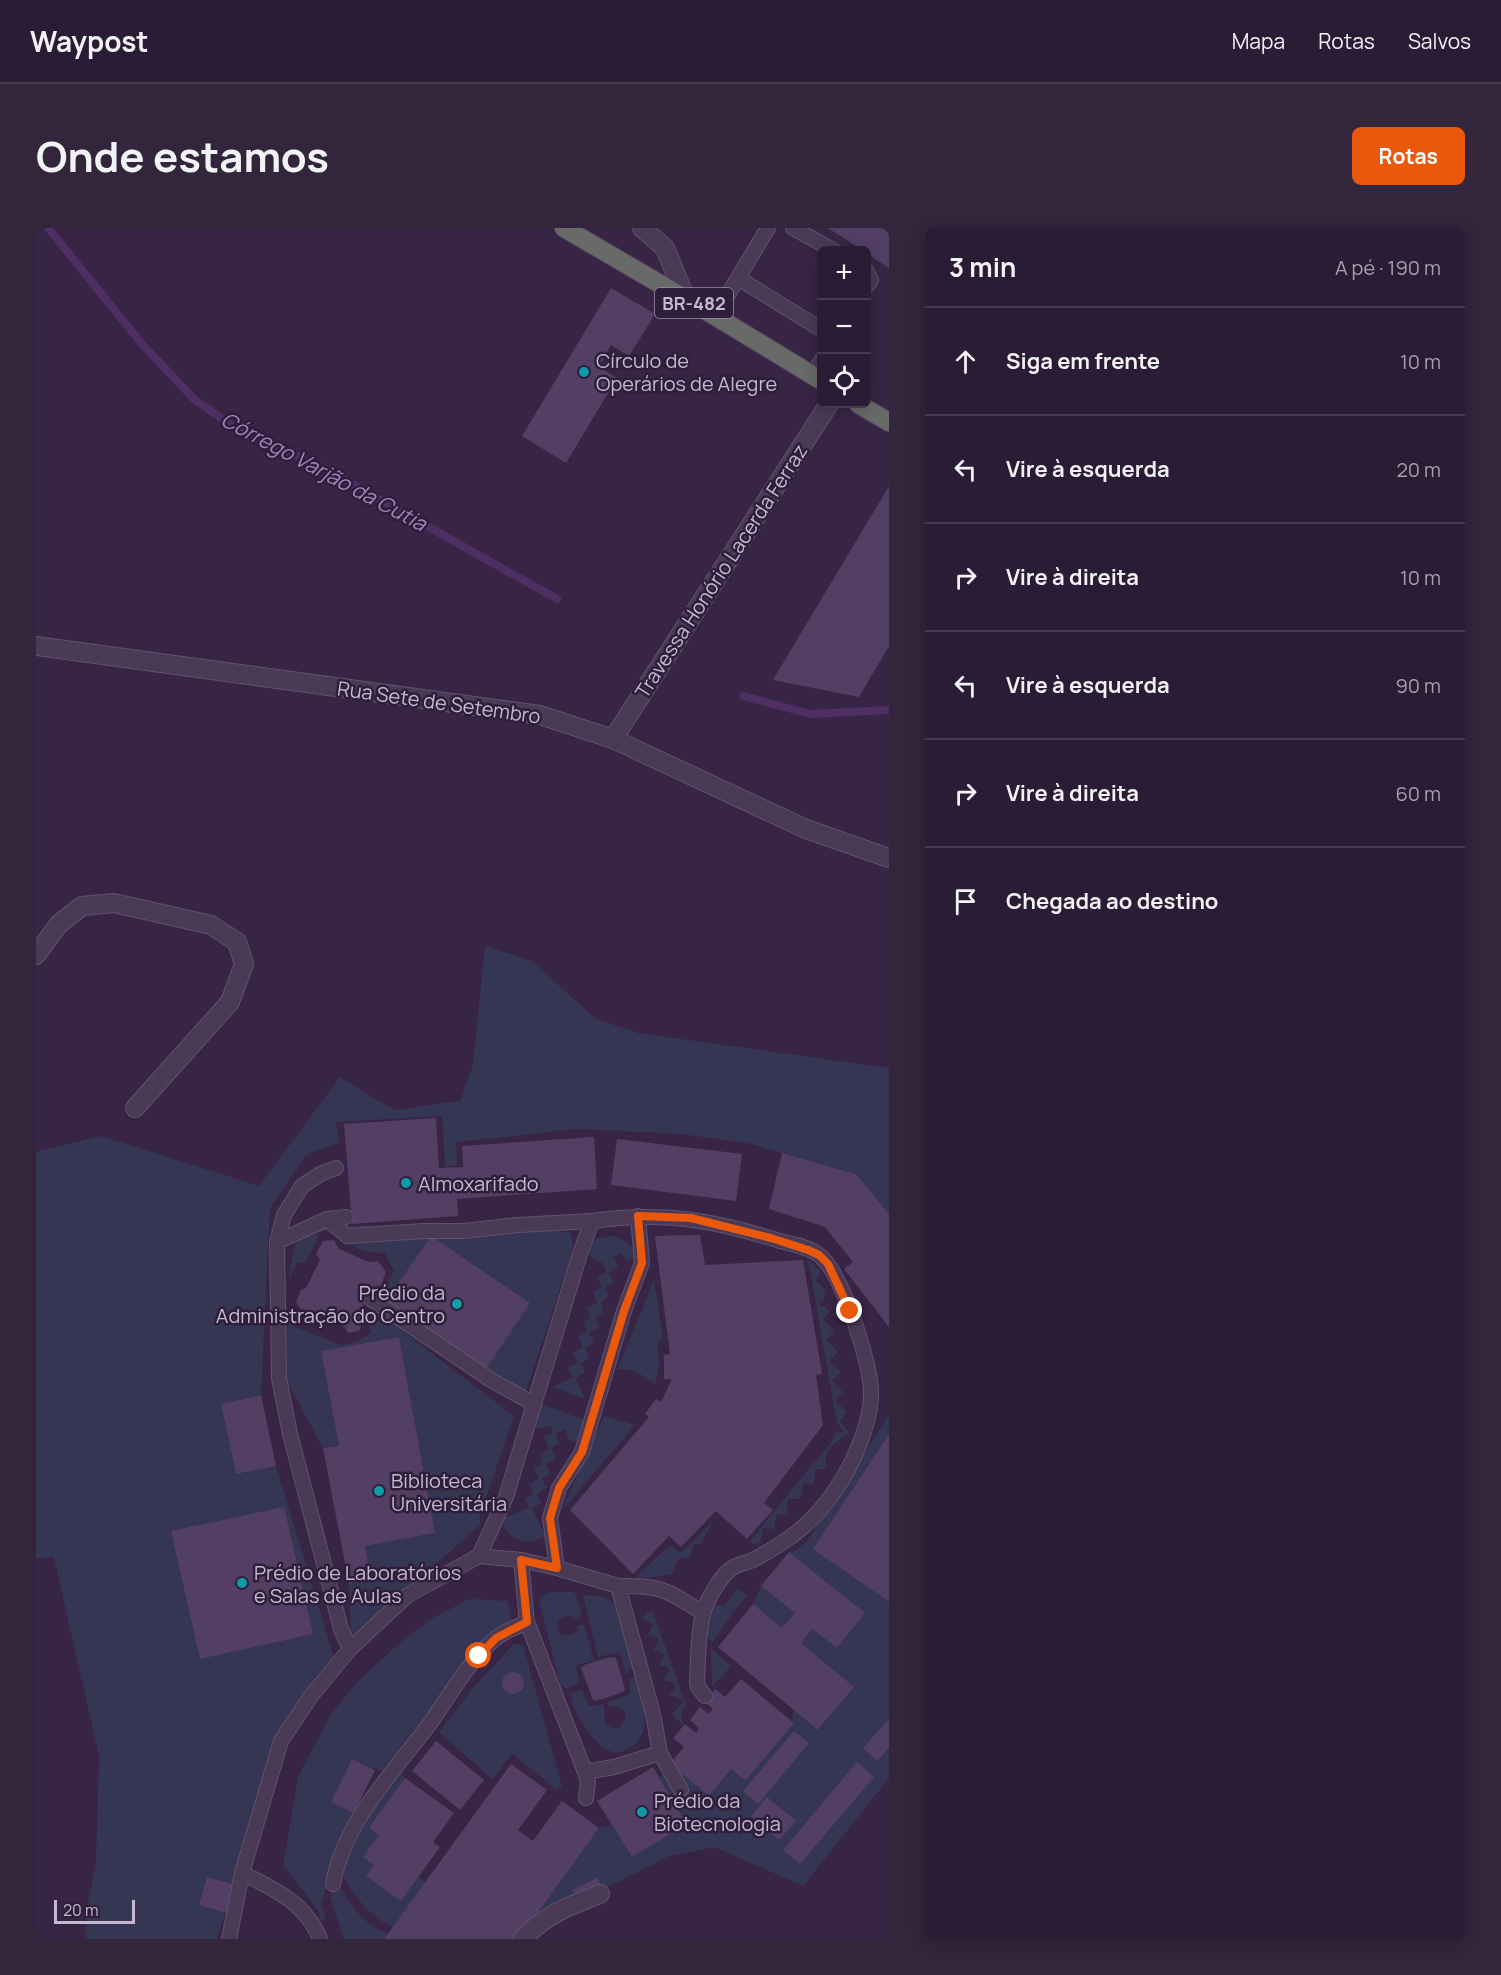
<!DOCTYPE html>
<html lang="pt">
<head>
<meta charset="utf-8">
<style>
	:root { --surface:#2a1c34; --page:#32253c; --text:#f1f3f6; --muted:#a5a1ac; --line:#463a4f; --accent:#ea580c }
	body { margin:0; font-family:Manrope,sans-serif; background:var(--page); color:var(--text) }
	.controls { position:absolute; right:18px; top:18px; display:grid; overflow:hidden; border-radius:9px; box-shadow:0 3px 15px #0003 }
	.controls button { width:54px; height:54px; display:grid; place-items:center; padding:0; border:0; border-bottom:2px solid var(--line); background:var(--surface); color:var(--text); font:30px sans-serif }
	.scale { position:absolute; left:18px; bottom:15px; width:81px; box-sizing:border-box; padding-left:6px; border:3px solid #c6b8cf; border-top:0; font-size:16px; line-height:21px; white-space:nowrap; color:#c6b8cf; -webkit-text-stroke:4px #2f1e3b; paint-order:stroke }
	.stop { position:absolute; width:18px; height:18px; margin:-14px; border:4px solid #ea580c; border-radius:50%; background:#fff }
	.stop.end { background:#ea580c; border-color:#fff; box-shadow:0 2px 6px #0008 }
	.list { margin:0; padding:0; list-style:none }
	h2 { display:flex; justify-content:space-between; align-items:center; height:78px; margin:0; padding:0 24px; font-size:26px }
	h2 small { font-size:20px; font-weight:400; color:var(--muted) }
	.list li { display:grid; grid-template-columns:39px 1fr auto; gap:18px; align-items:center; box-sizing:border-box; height:108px; padding:0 24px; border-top:2px solid var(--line) }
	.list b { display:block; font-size:22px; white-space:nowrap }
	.list em { font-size:20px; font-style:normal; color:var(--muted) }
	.icon { flex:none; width:33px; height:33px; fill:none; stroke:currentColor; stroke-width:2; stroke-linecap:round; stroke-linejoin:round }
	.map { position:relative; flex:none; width:853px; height:1711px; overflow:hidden; border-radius:9px }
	header { display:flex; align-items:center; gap:36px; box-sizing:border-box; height:84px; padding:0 30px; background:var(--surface); border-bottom:2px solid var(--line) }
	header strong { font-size:28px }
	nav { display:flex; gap:33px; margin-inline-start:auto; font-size:21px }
	.intro { display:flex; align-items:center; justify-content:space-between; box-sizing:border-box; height:144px; padding:0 36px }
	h1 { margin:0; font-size:42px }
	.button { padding:15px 27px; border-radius:9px; background:var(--accent); color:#fff; font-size:21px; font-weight:700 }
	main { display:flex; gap:36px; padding:0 36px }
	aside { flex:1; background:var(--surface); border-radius:9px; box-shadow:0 3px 15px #0003 }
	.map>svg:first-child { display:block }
	.green { fill:#343654 }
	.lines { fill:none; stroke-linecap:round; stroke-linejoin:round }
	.stream { stroke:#4e2f64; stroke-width:8 }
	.building { fill:#543f64 }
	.service-casing { stroke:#62526d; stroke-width:16 }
	.minor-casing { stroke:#62526d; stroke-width:20 }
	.trunk-casing { stroke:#52415d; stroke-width:20 }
	.service { stroke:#4a3a55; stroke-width:14 }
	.minor { stroke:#4a3a55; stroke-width:18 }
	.trunk { stroke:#676a66; stroke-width:18 }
	.route { stroke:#ea580c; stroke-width:8 }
	.culture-dot { fill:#0f9aa8; stroke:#2f1e3b; stroke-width:2 }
	.labels { text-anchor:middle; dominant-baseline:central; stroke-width:5; stroke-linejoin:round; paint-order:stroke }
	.shield { fill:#2f1e3b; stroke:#998aa3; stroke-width:1.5 }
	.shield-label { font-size:18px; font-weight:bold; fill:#c6b8cf }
	.poi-label { font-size:20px; fill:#c6b8cf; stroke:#2f1e3b; text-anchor:start }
	.street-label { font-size:20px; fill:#c6b8cf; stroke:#2f1e3b }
	.water-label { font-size:21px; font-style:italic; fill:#a484bc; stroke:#2f1e3b }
</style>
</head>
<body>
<header>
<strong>Waypost</strong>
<nav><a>Mapa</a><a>Rotas</a><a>Salvos</a></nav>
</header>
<div class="intro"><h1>Onde estamos</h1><a class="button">Rotas</a></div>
<main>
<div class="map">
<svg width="853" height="1711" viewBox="0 0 853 1711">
	<rect width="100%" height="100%" fill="#382546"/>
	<g class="green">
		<path d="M 449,718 L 496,733 L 560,791 L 602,805 L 853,840 L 853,986 L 820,946 L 711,915 L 645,906 L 541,901 L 420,914 L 421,937 L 409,939 L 406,888 L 300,894 L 303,915 L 271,926 L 234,980 L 225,1167 L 185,1176 L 200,1246 L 240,1238 L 298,1430 L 266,1467 L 251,1492 L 229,1549 L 181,1711 L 49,1711 L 51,1679 L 60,1635 L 63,1528 L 18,1329 L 0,1330 L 0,924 L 65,908 L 223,958 L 304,849 L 358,882 L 424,873 L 437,837 Z"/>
		<path d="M 296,989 L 312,998 L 469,997 L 535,1005 L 537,1017 L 534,1031 L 487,1172 L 338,1069 L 341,1064 L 348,1061 L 358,1043 L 349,1025 C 336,1025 323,1022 311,1015 C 298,1007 298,999 281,1005 L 281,1011 L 270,1034 L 261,1035 L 253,1051 C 260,1008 257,1009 296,989 Z"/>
		<path d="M 575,1008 C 587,1011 599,1015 599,1029 L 591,1033 L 585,1025 L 577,1029 L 582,1038 L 573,1045 L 578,1055 L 569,1060 L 573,1069 L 565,1074 L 567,1085 L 559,1090 L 563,1099 L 553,1105 L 558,1114 L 549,1120 L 553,1130 L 545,1135 L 549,1145 L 539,1150 L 549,1171 L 517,1159 L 537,1149 L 532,1139 L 541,1135 L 537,1125 L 547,1119 L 542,1109 L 551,1104 L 548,1094 L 555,1090 L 551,1080 L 561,1075 L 557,1064 L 566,1059 L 561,1048 L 571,1044 L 566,1034 C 557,1032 550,1028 553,1017 L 560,1011 Z"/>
		<path d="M 772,1031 L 785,1044 L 780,1053 L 789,1062 L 788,1073 L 784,1073 L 784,1078 L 789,1078 L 794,1084 L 787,1091 L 798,1103 L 790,1112 L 802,1124 L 793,1133 L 805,1144 L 796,1153 L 807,1164 L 799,1172 L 811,1184 L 804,1193 L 813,1205 C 797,1216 788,1220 790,1241 L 780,1241 L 778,1256 L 768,1255 L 764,1271 L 752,1271 L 751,1287 L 741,1286 L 738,1301 L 727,1300 L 724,1315 L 717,1316 L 714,1313 C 733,1290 752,1266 771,1243 C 781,1230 795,1220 799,1205 L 808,1204 L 801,1195 Z"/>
		<path d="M 618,1052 L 627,1110 L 621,1116 L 623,1137 L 619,1157 C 608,1147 598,1140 582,1141 Z"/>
		<path d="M 338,1081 L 478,1188 L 443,1290 L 445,1296 L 315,1413 L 313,1356 L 335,1352 L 329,1318 L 399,1305 L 363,1109 L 285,1123 L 303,1218 L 287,1220 L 247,1146 L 251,1086 L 260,1099 L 304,1117 L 321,1114 L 335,1105 L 333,1094 Z"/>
		<path d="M 506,1176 L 548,1192 L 544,1211 L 538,1214 L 533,1211 L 529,1201 L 519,1206 L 524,1215 L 516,1220 L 520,1231 L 510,1236 L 514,1246 L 506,1251 L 511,1260 L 501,1266 L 505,1275 L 496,1280 L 509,1307 C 492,1321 471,1311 465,1291 L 493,1280 L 489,1270 L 497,1266 L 494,1256 L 503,1250 L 498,1241 L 507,1235 L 504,1226 L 513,1221 L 508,1209 L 517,1204 L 515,1197 L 501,1201 L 498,1196 Z"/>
		<path d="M 853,1187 L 853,1206 L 777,1321 L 853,1374 L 853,1550 L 767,1658 L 679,1619 L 633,1628 L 568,1661 L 561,1650 L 543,1673 L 498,1690 L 563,1600 L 576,1597 L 596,1629 L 651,1596 L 624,1550 L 634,1536 L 673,1568 L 695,1541 L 709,1553 L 757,1495 L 756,1493 L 758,1482 L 783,1502 L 817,1459 L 717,1376 L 725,1358 L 759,1385 L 747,1399 L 776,1401 L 801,1420 L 828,1385 L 753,1324 L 760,1323 L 771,1313 Z"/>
		<path d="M 568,1188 L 599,1197 L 526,1282 Z"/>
		<path d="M 676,1294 L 665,1316 L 658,1316 L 654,1329 L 642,1331 L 636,1346 L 597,1352 L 634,1317 L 645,1325 Z"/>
		<path d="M 701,1360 L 711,1368 L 698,1383 L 677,1414 L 671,1409 L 670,1391 L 678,1376 L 688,1378 Z"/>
		<path d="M 513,1364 L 537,1364 L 539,1365 L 546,1387 L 540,1391 L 537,1388 L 531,1387 L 522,1392 L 521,1399 L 524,1406 L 532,1408 L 542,1403 L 542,1397 L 548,1397 L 558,1432 L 540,1438 L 543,1455 L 530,1461 L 524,1456 L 503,1371 Z"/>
		<path d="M 547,1367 C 562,1368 573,1367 582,1381 L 597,1438 L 590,1447 L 585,1427 L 582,1424 L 562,1429 Z"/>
		<path d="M 433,1371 L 472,1373 L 476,1400 L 444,1419 L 346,1543 L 316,1531 L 295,1574 L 318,1585 L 303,1616 L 285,1676 L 290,1690 L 285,1694 L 283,1684 L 253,1644 L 247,1639 L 262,1549 L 295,1486 L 322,1453 L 374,1406 L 399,1389 Z"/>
		<path d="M 612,1384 L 617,1384 L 650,1477 L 645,1485 L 647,1497 L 636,1486 L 648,1473 L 641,1469 L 633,1468 L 640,1459 L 636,1454 L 628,1452 L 634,1442 L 630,1438 L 623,1438 L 629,1426 L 617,1422 L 623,1411 L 612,1407 L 617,1396 L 606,1390 Z"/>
		<path d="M 478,1416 L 487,1417 L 526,1559 L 520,1561 L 476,1526 L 456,1551 L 403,1504 L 438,1459 Z"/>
		<path d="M 675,1420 L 695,1438 L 676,1459 Z"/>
		<path d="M 602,1446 C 606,1462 611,1480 608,1497 C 607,1506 602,1515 594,1520 C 575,1533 559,1514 549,1499 C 542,1489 536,1477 535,1465 L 546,1462 L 553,1478 L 567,1476 L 569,1483 L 568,1493 C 573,1500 577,1501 584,1499 L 590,1491 L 588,1483 L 580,1478 L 573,1479 L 571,1474 L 592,1467 L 594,1464 L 593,1452 Z"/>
		<path d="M 361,1543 L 369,1550 L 343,1607 L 328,1629 L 338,1637 L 330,1648 L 365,1673 L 382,1649 L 390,1654 L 357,1699 C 338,1692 308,1660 305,1639 C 304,1636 306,1629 307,1625 Z"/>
		<path d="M 300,1651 C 313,1675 326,1696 352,1706 L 348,1711 L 308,1711 L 294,1669 Z"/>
	</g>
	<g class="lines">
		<g class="stream">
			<path d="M 12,0 L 106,116 L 158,171 L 195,197 L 291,242 L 521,371"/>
			<path d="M 707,468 L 774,486 L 853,482"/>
		</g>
	</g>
	<g class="building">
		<path d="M 792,0 L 853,0 L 853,40 L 830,25 L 830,22 L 826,22 Z"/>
		<path d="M 575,60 L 619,86 L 593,128 L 575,117 L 563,139 L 581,150 L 530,235 L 486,208 Z"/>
		<path d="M 853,258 L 853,418 L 823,469 L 737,452 Z"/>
		<path d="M 400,890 L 403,940 L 427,939 L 426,918 L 558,909 L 561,961 L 421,971 L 422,988 L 316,996 L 308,896 Z"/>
		<path d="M 581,911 L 706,926 L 700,973 L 575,957 Z"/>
		<path d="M 746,925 L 820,946 L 853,986 L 853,1099 L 808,1041 L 817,1034 L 789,999 L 733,981 Z"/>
		<path d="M 664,1007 L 669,1037 L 767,1032 L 786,1146 L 780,1147 L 787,1197 L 728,1275 L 737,1282 L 711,1311 L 680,1283 L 645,1319 L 633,1308 L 597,1346 L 534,1282 L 613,1189 L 609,1186 L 620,1171 L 625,1174 L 636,1151 L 628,1151 L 628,1127 L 634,1126 L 619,1008 Z"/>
		<path d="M 395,1008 L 494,1075 L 448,1144 L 348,1076 Z"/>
		<path d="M 298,1012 L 303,1021 L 333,1034 L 342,1033 L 350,1044 L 345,1057 L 335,1060 L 325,1083 L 328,1090 L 323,1103 L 312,1105 L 309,1099 L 275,1084 L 266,1083 L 260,1074 L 265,1062 L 270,1060 L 284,1032 L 280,1026 L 287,1013 Z"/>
		<path d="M 363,1109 L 399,1305 L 329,1318 L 335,1352 L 313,1356 L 287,1220 L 303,1218 L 285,1123 Z"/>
		<path d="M 225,1167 L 240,1238 L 200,1246 L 185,1176 Z"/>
		<path d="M 853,1206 L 853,1374 L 777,1321 Z"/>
		<path d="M 248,1279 L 277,1406 L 164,1431 L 135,1303 Z"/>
		<path d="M 753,1324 L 829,1385 L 801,1420 L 776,1401 L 765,1415 L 818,1459 L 782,1502 L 682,1419 L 717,1376 L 746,1400 L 759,1385 L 725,1358 Z"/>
		<path d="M 574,1429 L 580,1430 L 589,1461 L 587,1464 L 560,1473 L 557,1472 L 545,1440 L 548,1437 Z"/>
		<circle cx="477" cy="1455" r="11"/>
		<path d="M 705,1451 L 758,1495 L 709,1553 L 695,1541 L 673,1568 L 634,1536 L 648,1519 L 637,1510 L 649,1496 L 660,1505 L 663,1500 L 654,1492 L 664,1479 L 673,1486 L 677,1481 L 669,1474 L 679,1461 L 689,1469 Z"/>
		<path d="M 853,1491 L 853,1520 L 841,1533 L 827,1520 Z"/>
		<path d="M 758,1503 L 773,1515 L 722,1576 L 707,1563 Z"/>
		<path d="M 400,1513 L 448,1552 L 424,1582 L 376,1543 Z"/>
		<path d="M 316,1531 L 339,1542 L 318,1585 L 295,1574 Z"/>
		<path d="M 821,1534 L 838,1549 L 764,1636 L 747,1622 Z"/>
		<path d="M 475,1536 L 511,1562 L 482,1602 L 490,1608 L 497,1613 L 526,1573 L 563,1600 L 483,1711 L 348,1711 Z"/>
		<path d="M 617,1539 L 651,1596 L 596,1629 L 561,1573 Z"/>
		<path d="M 369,1550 L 418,1585 L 397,1614 L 404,1619 L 365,1673 L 330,1648 L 338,1637 L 327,1629 L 343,1607 L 333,1600 Z"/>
		<path d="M 731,1569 L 760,1593 L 743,1612 L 715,1588 Z"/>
		<path d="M 171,1649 L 199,1657 L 191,1685 L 163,1677 Z"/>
		<path d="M 561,1650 L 568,1661 L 543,1673 L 536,1662 Z"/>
	</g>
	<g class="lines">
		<defs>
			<g id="service">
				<path d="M 757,0 L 797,22"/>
				<path d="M 830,42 L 835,52 L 830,59"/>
				<path d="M 702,50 L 786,102"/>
				<path d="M 679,88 L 732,0"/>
				<path d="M 776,147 L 786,132"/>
				<path d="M 300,940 L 286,945 L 266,958 L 248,987 L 241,1014 L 243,1150 L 254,1206 L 305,1401 L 314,1421"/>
				<path d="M 291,991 L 311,1008 L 388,1003 L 428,1003 L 482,997 L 556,993 L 544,1026 L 498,1176"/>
				<path d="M 556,993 C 626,983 678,992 744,1013 C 756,1016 773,1019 783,1027 C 806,1044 833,1131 835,1161 C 836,1182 828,1208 819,1227 C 805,1258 783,1288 756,1308 C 743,1317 731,1325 717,1332 C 710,1335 702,1336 696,1340 C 685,1347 670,1373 667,1386 C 662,1404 662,1434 661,1454 L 662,1459 L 669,1468"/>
				<path d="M 241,1014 L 291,991 L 310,989"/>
				<path d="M 335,1071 L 455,1152 L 498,1176 L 470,1269 L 443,1328"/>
				<path d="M 485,1332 L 521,1340 L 582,1358"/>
				<path d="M 521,1340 L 514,1290 L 523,1260 L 546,1224 L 588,1083 L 606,1035 L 602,988"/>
				<path d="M 491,1394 L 549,1544 L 552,1554 L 550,1570"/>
				<path d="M 549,1544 L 578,1539 L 624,1525"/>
				<path d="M 645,1562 L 624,1525 L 617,1486 L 582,1358 C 626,1357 631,1362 667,1385"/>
				<path d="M 206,1645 C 238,1661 270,1675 284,1711"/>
				<path d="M 193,1711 L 206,1645 L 245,1513 L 275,1468 L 314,1421 L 372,1367 L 443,1328 L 485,1332 L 491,1394 C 481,1399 468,1403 459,1411 C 432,1434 413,1469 392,1498 C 355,1547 308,1594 297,1656"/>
			</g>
			<g id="minor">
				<path d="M 606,0 L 629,20 L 650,71"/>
				<path d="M 0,418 L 504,487 L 577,511 L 770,601 L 853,630"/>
				<path d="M 577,511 L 793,176"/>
				<path d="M 0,727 L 23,696 L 46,678 L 78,675 L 175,697 L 201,714 L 208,736 L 194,774 L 99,880"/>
				<path d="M 487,1711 C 510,1686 533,1678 564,1666"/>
			</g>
			<g id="trunk">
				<path d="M 528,0 L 679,88 L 786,153"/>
				<path d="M 822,176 L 853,194"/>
			</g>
		</defs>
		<use href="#service" class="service-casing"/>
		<use href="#minor" class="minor-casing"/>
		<use href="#trunk" class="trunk-casing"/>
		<use href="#service" class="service"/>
		<use href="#minor" class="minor"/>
		<use href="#trunk" class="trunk"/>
	</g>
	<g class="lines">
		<path class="route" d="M 443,1428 L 460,1410 L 491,1394 L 485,1332 L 521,1340 L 514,1290 L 523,1260 L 546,1224 L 588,1083 L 606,1035 L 602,988 L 655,990 L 735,1010 L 772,1022 L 783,1027 L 792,1036 L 814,1083"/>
	</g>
	<g class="culture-dot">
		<circle cx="548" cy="144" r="6"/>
		<circle cx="370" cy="955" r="6"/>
		<circle cx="421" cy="1076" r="6"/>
		<circle cx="343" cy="1263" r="6"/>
		<circle cx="206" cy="1355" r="6"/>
		<circle cx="606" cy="1584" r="6"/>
	</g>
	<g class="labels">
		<rect class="shield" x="619" y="60" width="78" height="30" rx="4.5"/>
		<g class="shield-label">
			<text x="658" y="75">BR-482</text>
		</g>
		<g class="poi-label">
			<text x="560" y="132">Círculo de<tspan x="560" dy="23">Operários de Alegre</tspan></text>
			<text x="382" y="955">Almoxarifado</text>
			<text x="409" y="1064" text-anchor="end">Prédio da<tspan x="409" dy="23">Administração do Centro</tspan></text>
			<text x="355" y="1252">Biblioteca<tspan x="355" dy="23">Universitária</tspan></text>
			<text x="218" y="1344">Prédio de Laboratórios<tspan x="218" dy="23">e Salas de Aulas</tspan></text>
			<text x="618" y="1572">Prédio da<tspan x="618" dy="23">Biotecnologia</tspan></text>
		</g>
		<g class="street-label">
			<text transform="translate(685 343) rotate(-57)">Travessa Honório Lacerda Ferraz</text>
			<text transform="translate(403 474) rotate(8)">Rua Sete de Setembro</text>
		</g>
		<g class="water-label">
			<text transform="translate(288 243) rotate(28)">Córrego Varjão da Cutia</text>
		</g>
	</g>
</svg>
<div class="controls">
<button>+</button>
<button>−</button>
<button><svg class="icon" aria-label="locate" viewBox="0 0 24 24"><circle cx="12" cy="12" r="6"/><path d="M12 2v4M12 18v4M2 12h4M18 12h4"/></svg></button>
</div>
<div class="scale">20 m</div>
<div class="stop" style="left:443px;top:1428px"></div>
<div class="stop end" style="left:814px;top:1083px"></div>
</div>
<aside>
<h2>3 min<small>A pé · 190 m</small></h2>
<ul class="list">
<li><svg class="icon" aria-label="ahead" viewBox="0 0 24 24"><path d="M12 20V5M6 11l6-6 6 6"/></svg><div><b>Siga em frente</b></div><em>10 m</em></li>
<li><svg class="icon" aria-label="left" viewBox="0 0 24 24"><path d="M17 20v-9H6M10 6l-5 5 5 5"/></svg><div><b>Vire à esquerda</b></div><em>20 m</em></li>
<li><svg class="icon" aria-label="right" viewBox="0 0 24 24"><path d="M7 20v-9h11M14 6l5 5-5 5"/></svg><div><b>Vire à direita</b></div><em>10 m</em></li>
<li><svg class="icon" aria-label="left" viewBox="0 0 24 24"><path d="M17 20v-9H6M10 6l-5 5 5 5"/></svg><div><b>Vire à esquerda</b></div><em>90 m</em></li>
<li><svg class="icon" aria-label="right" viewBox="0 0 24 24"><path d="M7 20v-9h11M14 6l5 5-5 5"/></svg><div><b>Vire à direita</b></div><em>60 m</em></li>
<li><svg class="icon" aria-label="arrive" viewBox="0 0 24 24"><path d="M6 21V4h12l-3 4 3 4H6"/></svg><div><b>Chegada ao destino</b></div></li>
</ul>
</aside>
</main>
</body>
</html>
